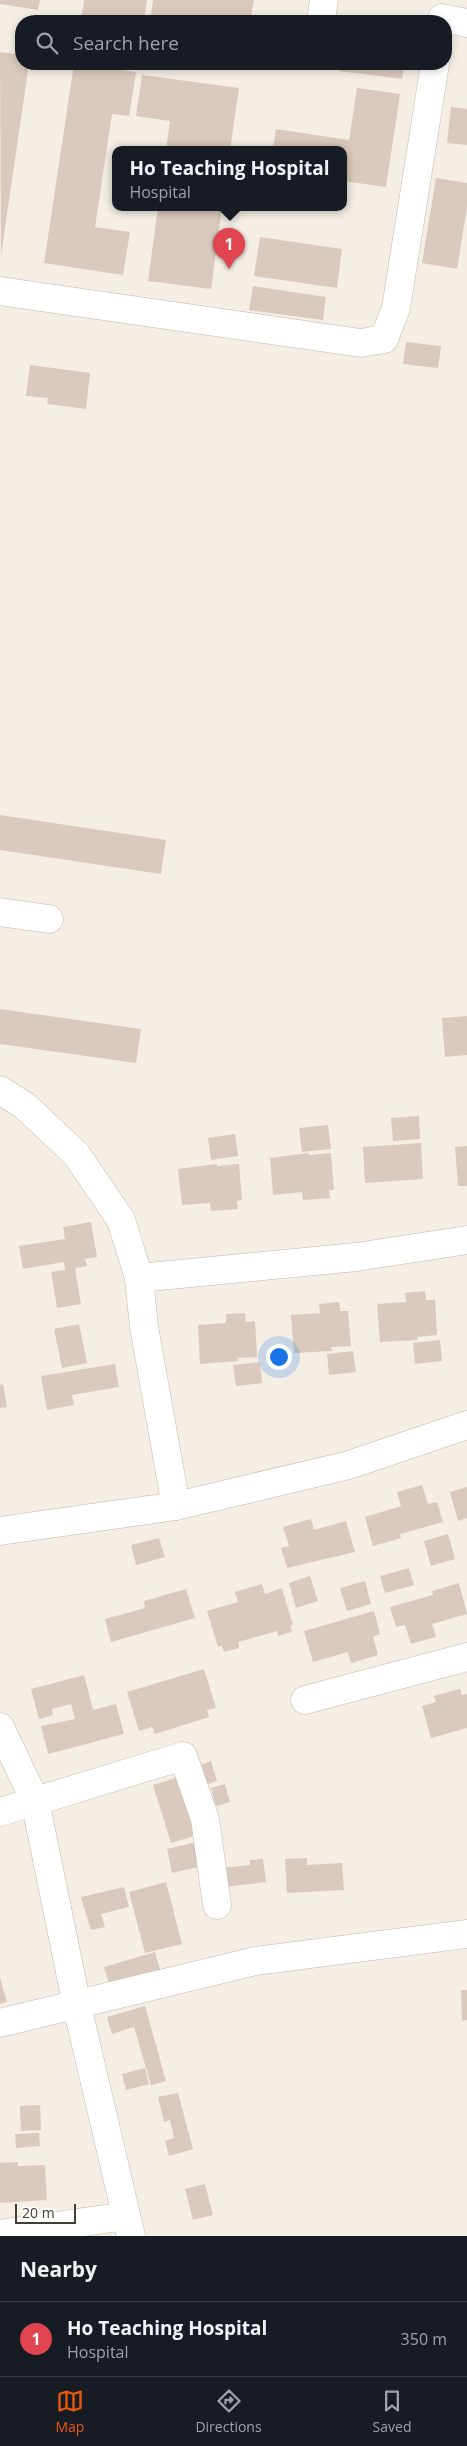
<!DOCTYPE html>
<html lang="en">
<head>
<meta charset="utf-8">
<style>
	:root { --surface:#171b24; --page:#20242c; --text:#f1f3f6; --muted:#9ea1a6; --line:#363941; --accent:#ea580c }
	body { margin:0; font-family:"Open Sans",sans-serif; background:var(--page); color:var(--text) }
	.scale { position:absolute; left:15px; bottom:12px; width:61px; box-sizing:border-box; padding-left:5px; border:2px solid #483d34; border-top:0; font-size:14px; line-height:18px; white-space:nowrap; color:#483d34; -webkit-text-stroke:4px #fff; paint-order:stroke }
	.you { position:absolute; left:278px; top:1356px; width:18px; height:18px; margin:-12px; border:4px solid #fff; border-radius:50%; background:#1a73e8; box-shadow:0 0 0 8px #1a73e833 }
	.badge { display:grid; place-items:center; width:32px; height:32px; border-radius:50%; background:var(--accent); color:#fff; font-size:16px; font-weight:700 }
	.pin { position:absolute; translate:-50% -41px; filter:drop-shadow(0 1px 2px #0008) }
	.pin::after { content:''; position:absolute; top:26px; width:18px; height:15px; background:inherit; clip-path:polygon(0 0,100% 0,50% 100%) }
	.popup { position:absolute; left:112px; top:146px; width:235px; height:65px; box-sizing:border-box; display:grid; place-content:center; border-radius:10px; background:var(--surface); filter:drop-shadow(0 1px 4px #0005); font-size:16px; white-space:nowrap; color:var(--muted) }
	.popup b { font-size:19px; color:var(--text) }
	.popup::after { content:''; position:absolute; left:50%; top:100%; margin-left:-10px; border:10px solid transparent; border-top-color:var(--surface) }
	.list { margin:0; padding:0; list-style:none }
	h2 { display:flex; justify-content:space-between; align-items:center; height:65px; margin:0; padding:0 20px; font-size:21px }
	h2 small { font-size:16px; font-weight:400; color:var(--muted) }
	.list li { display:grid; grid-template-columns:32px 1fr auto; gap:15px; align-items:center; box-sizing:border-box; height:75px; padding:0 20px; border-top:1px solid var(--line) }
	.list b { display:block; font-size:19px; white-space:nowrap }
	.list p { margin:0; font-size:16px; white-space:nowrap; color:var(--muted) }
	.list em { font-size:16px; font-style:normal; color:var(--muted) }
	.icon { flex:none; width:28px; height:28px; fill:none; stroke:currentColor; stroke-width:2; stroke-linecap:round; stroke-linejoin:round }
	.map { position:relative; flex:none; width:467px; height:2236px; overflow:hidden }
	.search { position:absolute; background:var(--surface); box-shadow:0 2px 8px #0003; left:15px; right:15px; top:15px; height:55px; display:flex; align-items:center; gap:12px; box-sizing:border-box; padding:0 18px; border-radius:20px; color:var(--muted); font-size:19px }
	.sheet { height:140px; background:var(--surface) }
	nav { display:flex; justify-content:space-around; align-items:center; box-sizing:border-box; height:70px; border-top:1px solid var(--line); background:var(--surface); font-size:14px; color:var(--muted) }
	nav a { display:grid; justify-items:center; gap:2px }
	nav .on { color:var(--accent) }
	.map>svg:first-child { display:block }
	.building { fill:#dacabd }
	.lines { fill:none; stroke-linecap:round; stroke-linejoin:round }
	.minor-casing { stroke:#c4b7aa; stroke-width:29 }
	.minor { stroke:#fff; stroke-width:28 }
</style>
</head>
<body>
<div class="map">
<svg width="467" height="2236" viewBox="0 0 467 2236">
	<rect width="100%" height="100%" fill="#f4eee5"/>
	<g class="building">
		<path d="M 0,0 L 40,0 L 38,10 L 0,4 Z"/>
		<path d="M 84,0 L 147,0 L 144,21 L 81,21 Z"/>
		<path d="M 153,0 L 254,0 L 250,21 L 150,21 Z"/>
		<path d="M 0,52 L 21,55 L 21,64 L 29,64 L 1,255 Z"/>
		<path d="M 74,64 L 136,72 L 129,116 L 112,114 L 95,227 L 130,232 L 123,275 L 44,263 Z"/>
		<path d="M 340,64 L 404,64 L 402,79 L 339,71 Z"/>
		<path d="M 142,75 L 239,88 L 230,150 L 166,150 L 170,121 L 136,116 Z"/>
		<path d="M 357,88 L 400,94 L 386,187 L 343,181 L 343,150 L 273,150 L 276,129 L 349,140 Z"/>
		<path d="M 451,107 L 467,109 L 467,145 L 447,143 Z"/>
		<path d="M 436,178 L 467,183 L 467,207 L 457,269 L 422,263 Z"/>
		<path d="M 158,208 L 222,208 L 211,289 L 148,281 Z"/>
		<path d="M 260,237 L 342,249 L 337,288 L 254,276 Z"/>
		<path d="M 253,286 L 326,297 L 323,320 L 249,310 Z"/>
		<path d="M 406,342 L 441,346 L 438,368 L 403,364 Z"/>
		<path d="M 30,365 L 90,373 L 86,409 L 47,404 L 48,398 L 26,396 Z"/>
		<path d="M 0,815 L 166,840 L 161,874 L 0,850 Z"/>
		<path d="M 0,1009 L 141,1029 L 136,1063 L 0,1044 Z"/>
		<path d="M 467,1016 L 467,1055 L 445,1057 L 442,1018 Z"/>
		<path d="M 419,1116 L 420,1139 L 393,1141 L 391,1118 Z"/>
		<path d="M 328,1125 L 331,1149 L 302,1152 L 299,1128 Z"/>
		<path d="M 235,1134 L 238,1156 L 211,1160 L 208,1138 Z"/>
		<path d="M 421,1143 L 423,1179 L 365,1183 L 363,1147 Z"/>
		<path d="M 467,1146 L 467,1186 L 458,1186 L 455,1147 Z"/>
		<path d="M 309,1153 L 309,1155 L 331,1153 L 334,1190 L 329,1190 L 330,1198 L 303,1200 L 302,1192 L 273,1195 L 270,1158 Z"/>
		<path d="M 217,1164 L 217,1166 L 239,1164 L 242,1200 L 237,1201 L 238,1209 L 211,1211 L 210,1203 L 182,1205 L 178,1169 Z"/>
		<path d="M 91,1222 L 97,1257 L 85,1259 L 87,1266 L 75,1268 L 81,1304 L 57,1308 L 51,1272 L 65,1270 L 64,1262 L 23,1269 L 19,1246 L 65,1239 L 63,1227 Z"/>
		<path d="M 425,1291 L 426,1300 L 435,1300 L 437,1335 L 417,1337 L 418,1340 L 380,1342 L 377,1304 L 406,1302 L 405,1293 Z"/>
		<path d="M 339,1302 L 340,1311 L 348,1311 L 351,1346 L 331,1347 L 332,1351 L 294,1353 L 291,1315 L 320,1313 L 319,1304 Z"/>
		<path d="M 245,1313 L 246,1322 L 255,1321 L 257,1357 L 238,1358 L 238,1361 L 200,1364 L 198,1325 L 226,1323 L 226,1314 Z"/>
		<path d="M 79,1324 L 87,1363 L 62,1368 L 54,1329 Z"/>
		<path d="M 440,1340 L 442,1361 L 415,1364 L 413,1343 Z"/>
		<path d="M 353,1351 L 356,1372 L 329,1375 L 327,1354 Z"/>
		<path d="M 260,1362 L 262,1383 L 236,1386 L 233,1365 Z"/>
		<path d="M 115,1364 L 119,1387 L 72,1395 L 74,1405 L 47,1410 L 41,1376 Z"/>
		<path d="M 3,1384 L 7,1407 L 0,1408 L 0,1385 Z"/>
		<path d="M 422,1485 L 428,1504 L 437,1502 L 443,1522 L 400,1534 L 401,1538 L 373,1546 L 365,1517 L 401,1506 L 397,1492 Z"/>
		<path d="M 467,1487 L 467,1518 L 458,1521 L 450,1492 Z"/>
		<path d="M 311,1519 L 314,1530 L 346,1521 L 355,1552 L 287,1568 L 281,1548 L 289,1546 L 283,1527 Z"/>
		<path d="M 448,1534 L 455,1559 L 431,1566 L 424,1541 Z"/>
		<path d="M 159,1538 L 165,1557 L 136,1565 L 131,1545 Z"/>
		<path d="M 409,1568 L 414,1585 L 385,1593 L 380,1576 Z"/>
		<path d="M 310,1576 L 318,1601 L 296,1608 L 289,1583 Z"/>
		<path d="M 365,1581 L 371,1604 L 347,1611 L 340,1588 Z"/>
		<path d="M 459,1583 L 467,1614 L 432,1624 L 436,1637 L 411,1644 L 405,1625 L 396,1627 L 390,1607 L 433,1595 L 432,1591 Z"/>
		<path d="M 262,1584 L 265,1594 L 282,1588 L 293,1625 L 290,1626 L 292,1632 L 278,1636 L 277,1631 L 238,1642 L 239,1648 L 224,1652 L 222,1646 L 218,1647 L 207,1611 L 238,1602 L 235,1592 Z"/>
		<path d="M 186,1589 L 195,1618 L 111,1642 L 105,1619 L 145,1608 L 144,1601 Z"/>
		<path d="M 374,1611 L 380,1634 L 373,1637 L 378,1655 L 351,1663 L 348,1652 L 313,1662 L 304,1631 Z"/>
		<path d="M 204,1669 L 216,1708 L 207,1710 L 209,1717 L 155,1734 L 152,1727 L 139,1731 L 127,1692 Z"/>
		<path d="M 84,1675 L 93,1710 L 116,1704 L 124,1734 L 48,1754 L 41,1726 L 75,1719 L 71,1704 L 52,1709 L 53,1715 L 39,1719 L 31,1689 Z"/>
		<path d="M 460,1689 L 462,1695 L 467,1694 L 467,1728 L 431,1738 L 422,1706 L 436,1702 L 434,1696 Z"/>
		<path d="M 211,1761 L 217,1781 L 203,1786 L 197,1766 Z"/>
		<path d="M 183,1776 L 201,1834 L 171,1843 L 153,1785 Z"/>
		<path d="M 225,1784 L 230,1802 L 216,1806 L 211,1788 Z"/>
		<path d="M 201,1841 L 207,1865 L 172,1873 L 167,1849 Z"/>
		<path d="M 307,1858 L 307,1865 L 342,1863 L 344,1890 L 287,1893 L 285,1859 Z"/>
		<path d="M 263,1859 L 266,1882 L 225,1887 L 223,1868 L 250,1865 L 250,1860 Z"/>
		<path d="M 166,1882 L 182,1944 L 145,1953 L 129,1892 Z"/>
		<path d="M 124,1887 L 129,1907 L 101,1914 L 105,1927 L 91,1930 L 81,1897 Z"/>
		<path d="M 155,1952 L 161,1973 L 110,1987 L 104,1967 Z"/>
		<path d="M 0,1978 L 7,2002 L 0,2004 Z"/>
		<path d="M 461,1990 L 467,1990 L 467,2020 L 462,2021 Z"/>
		<path d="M 145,2006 L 166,2081 L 151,2085 L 134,2027 L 112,2034 L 107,2017 Z"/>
		<path d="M 145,2068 L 149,2084 L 126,2090 L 122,2074 Z"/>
		<path d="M 178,2093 L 193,2149 L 169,2156 L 165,2141 L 174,2138 L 170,2120 L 164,2122 L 158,2097 Z"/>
		<path d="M 40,2105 L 41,2130 L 21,2131 L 20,2106 Z"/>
		<path d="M 39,2133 L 40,2146 L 16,2148 L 15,2134 Z"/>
		<path d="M 18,2162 L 18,2166 L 45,2165 L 47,2200 L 0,2203 L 0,2163 Z"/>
		<path d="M 205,2184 L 213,2215 L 193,2220 L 185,2189 Z"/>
	</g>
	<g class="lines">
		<defs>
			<g id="minor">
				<path d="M 442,18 L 467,23"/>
				<path d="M 321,21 L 324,0"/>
				<path d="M 0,291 L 361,343 L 384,339 L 396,308 L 435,64"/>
				<path d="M 0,912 L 49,919"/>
				<path d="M 0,1090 L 25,1106 L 76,1154 L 121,1220 L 139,1278 L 144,1327 L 176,1506"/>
				<path d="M 139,1278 L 356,1257 L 467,1240"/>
				<path d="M 0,1531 L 176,1506 L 349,1465 L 467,1425"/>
				<path d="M 305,1700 L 467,1657"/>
				<path d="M 0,1727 L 35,1801 L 77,2006 L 131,2236"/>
				<path d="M 0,1812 L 183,1756 L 205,1819 L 217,1905"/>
				<path d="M 0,2023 L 255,1961 L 467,1934"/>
				<path d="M 0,2234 L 126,2216"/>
			</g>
		</defs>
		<use href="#minor" class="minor-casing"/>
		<use href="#minor" class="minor"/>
	</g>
</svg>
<div class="scale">20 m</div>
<div class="you"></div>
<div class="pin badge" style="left:229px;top:269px;background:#e0444e">1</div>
<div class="popup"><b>Ho Teaching Hospital</b>Hospital</div>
<div class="search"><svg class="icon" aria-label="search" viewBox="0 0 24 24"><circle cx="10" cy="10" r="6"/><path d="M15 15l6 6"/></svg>Search here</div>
</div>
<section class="sheet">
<h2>Nearby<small></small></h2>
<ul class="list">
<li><span class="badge" style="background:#e0444e">1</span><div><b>Ho Teaching Hospital</b><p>Hospital</p></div><em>350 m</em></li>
</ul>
</section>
<nav>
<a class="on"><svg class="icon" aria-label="map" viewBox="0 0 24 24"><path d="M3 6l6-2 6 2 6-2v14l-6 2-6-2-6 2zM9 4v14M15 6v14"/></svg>Map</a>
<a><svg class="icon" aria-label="directions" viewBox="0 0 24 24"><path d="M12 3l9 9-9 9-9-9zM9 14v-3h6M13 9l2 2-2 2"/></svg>Directions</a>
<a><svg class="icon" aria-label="saved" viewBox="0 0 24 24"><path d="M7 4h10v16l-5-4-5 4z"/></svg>Saved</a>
</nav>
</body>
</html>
